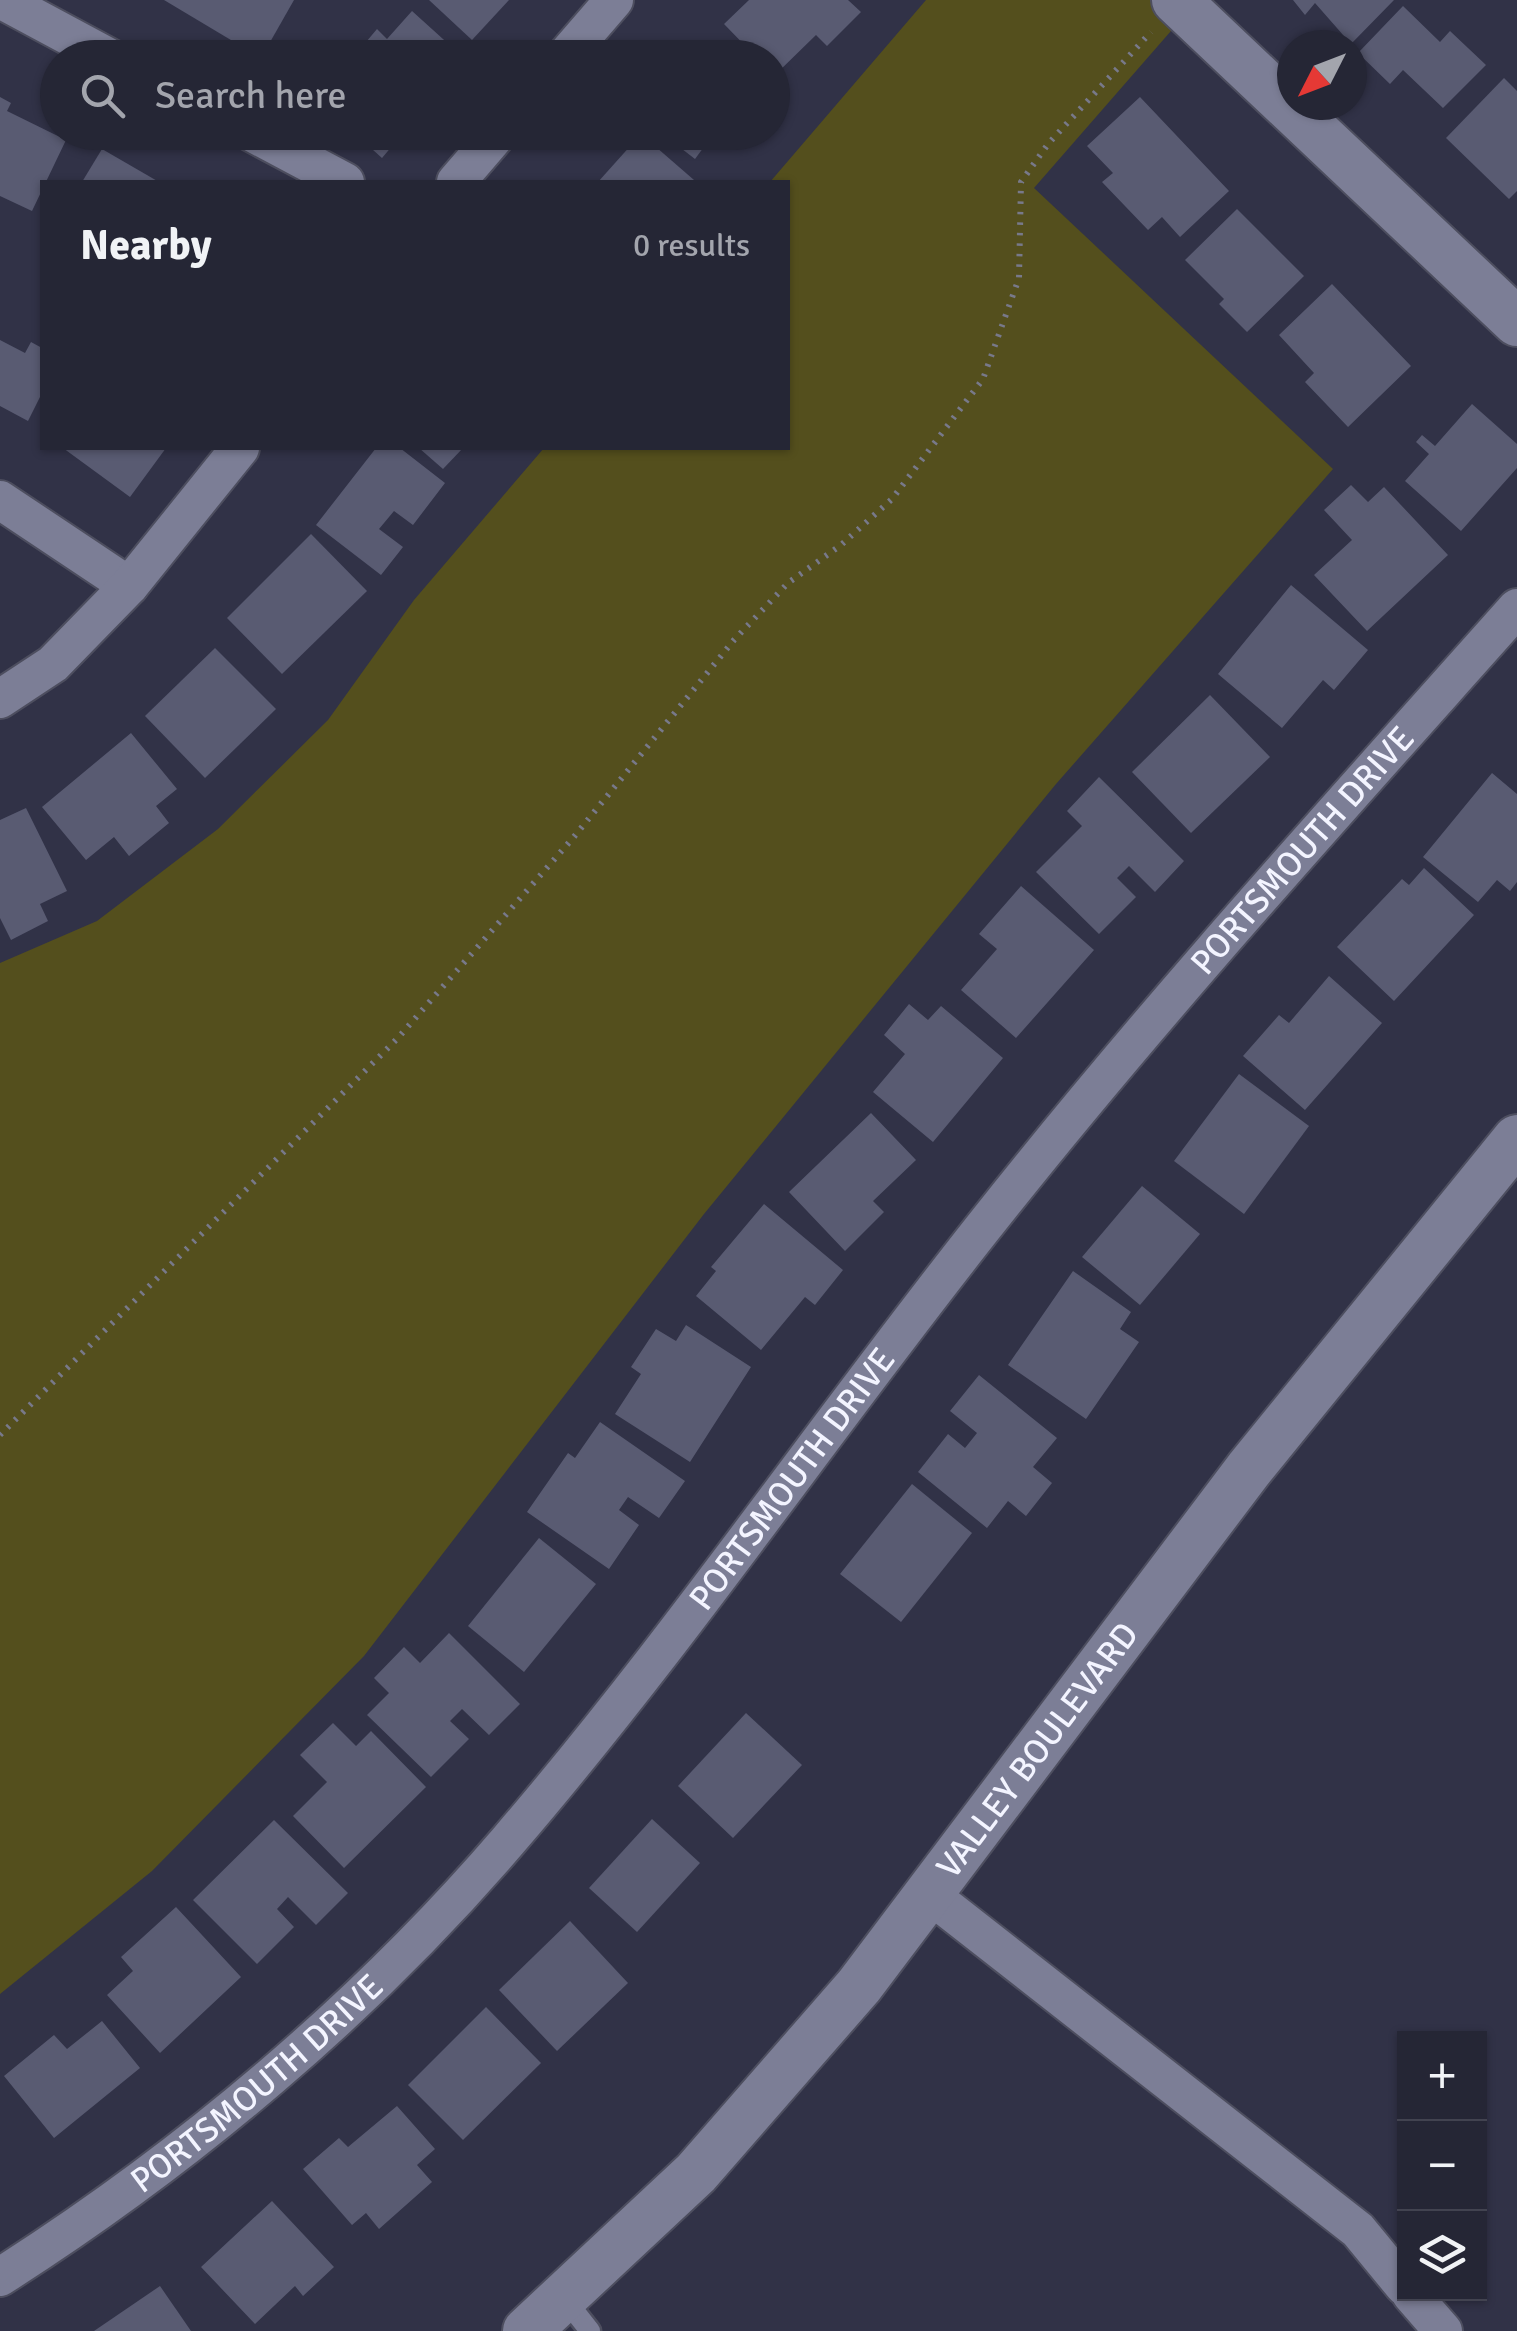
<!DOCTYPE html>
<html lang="en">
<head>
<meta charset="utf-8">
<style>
	:root { --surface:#252635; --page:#2d2e3d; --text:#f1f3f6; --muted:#a3a5ad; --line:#424350 }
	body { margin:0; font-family:Signika,sans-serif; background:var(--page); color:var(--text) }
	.controls { position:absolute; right:30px; bottom:30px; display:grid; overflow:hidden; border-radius:0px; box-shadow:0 2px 8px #0004 }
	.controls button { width:90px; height:90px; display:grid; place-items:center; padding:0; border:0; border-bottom:2px solid var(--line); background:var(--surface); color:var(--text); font:50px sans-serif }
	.compass { position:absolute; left:1277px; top:30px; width:90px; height:90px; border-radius:50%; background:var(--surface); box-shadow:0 2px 8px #0004; rotate:228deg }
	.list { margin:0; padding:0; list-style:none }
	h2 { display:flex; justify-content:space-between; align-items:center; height:130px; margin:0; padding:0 40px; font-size:42px }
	h2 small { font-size:32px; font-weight:400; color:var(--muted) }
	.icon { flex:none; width:55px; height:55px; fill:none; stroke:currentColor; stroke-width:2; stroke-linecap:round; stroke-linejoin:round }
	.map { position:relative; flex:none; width:1517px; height:2331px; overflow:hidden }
	.search { position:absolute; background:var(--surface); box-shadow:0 2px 8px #0004; left:40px; top:40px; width:750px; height:110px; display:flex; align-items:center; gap:25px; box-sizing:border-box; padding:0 35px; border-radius:55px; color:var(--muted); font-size:38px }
	.panel { position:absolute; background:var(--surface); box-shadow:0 2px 8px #0004; left:40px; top:180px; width:750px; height:270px; border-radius:0px }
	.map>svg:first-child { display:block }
	.green { fill:#544f1d }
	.building { fill:#595b72 }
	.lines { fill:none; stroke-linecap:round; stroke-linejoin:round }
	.service-casing { stroke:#4d4e5f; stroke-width:25 }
	.minor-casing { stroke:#4d4e5f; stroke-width:42 }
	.tertiary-casing { stroke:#4d4e5f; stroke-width:52 }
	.path { stroke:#78798a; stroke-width:6; stroke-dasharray:2.5 8; stroke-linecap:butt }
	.service { stroke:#7c7e96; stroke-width:20 }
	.minor { stroke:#7c7e96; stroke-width:38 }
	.tertiary { stroke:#7c7e96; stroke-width:48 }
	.labels { text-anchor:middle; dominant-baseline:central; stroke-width:10; stroke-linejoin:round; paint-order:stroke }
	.street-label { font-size:35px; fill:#f3f4ff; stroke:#27283d }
</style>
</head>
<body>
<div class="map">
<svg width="1517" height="2331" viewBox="0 0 1517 2331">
	<rect width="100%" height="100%" fill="#313247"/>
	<path class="green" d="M 926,0 L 1198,0 L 1034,188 L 1333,469 L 1056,784 L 704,1214 L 364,1656 L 152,1871 L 0,1994 L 0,963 L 97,921 L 218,829 L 328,720 L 414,600 L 544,448 L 788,448 L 788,182 L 770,182 Z"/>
	<g class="building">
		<path d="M 164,0 L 294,0 L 261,58 Z"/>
		<path d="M 429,0 L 509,0 L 472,40 Z"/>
		<path d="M 749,0 L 848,0 L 861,12 L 827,46 L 816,35 L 775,75 L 772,58 L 757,58 L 724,24 Z"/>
		<path d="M 1293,0 L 1394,0 L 1351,44 L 1315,3 L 1305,15 Z"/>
		<path d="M 1403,6 L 1440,42 L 1450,31 L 1486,65 L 1443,108 L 1403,70 L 1390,84 L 1358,53 Z"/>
		<path d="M 412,11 L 464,58 L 372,58 L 361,48 L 377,29 L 387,39 Z"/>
		<path d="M 1504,78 L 1517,91 L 1517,191 L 1509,199 L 1446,138 Z"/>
		<path d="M 0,97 L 11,103 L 7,111 L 66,140 L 32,211 L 0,196 Z"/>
		<path d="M 1140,97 L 1229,191 L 1180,237 L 1162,217 L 1148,230 L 1102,182 L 1113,173 L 1087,146 Z"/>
		<path d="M 353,132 L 404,132 L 382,158 Z"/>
		<path d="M 660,132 L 715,132 L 695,159 Z"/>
		<path d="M 641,134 L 694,180 L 692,182 L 598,182 Z"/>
		<path d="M 102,149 L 159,182 L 82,182 Z"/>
		<path d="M 1237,209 L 1304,276 L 1247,332 L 1219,304 L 1224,299 L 1185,260 Z"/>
		<path d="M 1332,284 L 1411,366 L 1348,427 L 1305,382 L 1314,373 L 1279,335 Z"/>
		<path d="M 0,340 L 25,353 L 31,342 L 42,348 L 42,393 L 28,421 L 0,406 Z"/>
		<path d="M 1472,404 L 1517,444 L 1517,468 L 1461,531 L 1405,481 L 1429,454 L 1416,442 L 1422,435 L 1435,446 Z"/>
		<path d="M 63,448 L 166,448 L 130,497 Z"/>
		<path d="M 376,448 L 400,448 L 445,483 L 413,525 L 394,511 L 379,529 L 403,547 L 381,575 L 316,525 Z"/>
		<path d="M 419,448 L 463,448 L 443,469 Z"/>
		<path d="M 1351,485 L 1368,502 L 1384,487 L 1448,555 L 1367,631 L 1314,575 L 1352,540 L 1324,510 Z"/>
		<path d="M 311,534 L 367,591 L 282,674 L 227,618 Z"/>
		<path d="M 1291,585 L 1368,650 L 1334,690 L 1323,680 L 1282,728 L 1218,674 Z"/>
		<path d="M 215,648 L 276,709 L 205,778 L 145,716 Z"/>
		<path d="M 1210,695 L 1270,757 L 1191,833 L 1132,772 Z"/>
		<path d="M 131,733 L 177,789 L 156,806 L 169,823 L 129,856 L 114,837 L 86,860 L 42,807 Z"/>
		<path d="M 1492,773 L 1517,794 L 1517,882 L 1510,891 L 1497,880 L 1478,902 L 1423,857 Z"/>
		<path d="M 1099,777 L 1184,861 L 1155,892 L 1129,866 L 1117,878 L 1136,897 L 1099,934 L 1036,872 L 1082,826 L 1067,811 Z"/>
		<path d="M 26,808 L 67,891 L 40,904 L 48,921 L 11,940 L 0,918 L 0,820 Z"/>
		<path d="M 1424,868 L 1474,915 L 1394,1001 L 1337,947 L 1402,879 L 1409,885 Z"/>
		<path d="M 1021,886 L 1094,950 L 1016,1038 L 961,990 L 997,949 L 979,934 Z"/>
		<path d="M 1329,976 L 1382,1023 L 1305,1110 L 1243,1056 L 1279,1015 L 1289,1023 Z"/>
		<path d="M 909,1004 L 928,1020 L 941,1006 L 1003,1058 L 933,1142 L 873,1092 L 905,1054 L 884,1035 Z"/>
		<path d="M 1239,1074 L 1309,1126 L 1244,1214 L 1174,1161 Z"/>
		<path d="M 871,1113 L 916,1160 L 873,1201 L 884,1212 L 845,1251 L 789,1192 Z"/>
		<path d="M 1142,1186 L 1200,1234 L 1140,1305 L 1082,1257 Z"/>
		<path d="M 764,1204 L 843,1270 L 815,1305 L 805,1297 L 761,1350 L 696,1296 L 716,1271 L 711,1267 Z"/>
		<path d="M 1073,1271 L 1131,1312 L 1120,1329 L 1139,1342 L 1086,1419 L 1008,1365 Z"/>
		<path d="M 686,1325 L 751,1367 L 690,1462 L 615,1414 L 641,1374 L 631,1367 L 656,1329 L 676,1341 Z"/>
		<path d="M 979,1375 L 1057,1438 L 1033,1467 L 1052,1483 L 1026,1516 L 1008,1501 L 987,1528 L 918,1472 L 948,1434 L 965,1448 L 977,1433 L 950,1411 Z"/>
		<path d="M 600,1422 L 685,1481 L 659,1518 L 628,1497 L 619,1510 L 639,1525 L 609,1569 L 527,1512 L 568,1453 L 575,1458 Z"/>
		<path d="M 912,1484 L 972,1533 L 901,1622 L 840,1574 Z"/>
		<path d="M 539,1538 L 596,1584 L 524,1672 L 468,1626 Z"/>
		<path d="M 449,1633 L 520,1704 L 489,1735 L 462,1709 L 450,1721 L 469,1739 L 431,1777 L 367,1715 L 389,1693 L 374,1678 L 404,1647 L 420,1663 Z"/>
		<path d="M 746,1713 L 802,1765 L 733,1838 L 678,1786 Z"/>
		<path d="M 333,1723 L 356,1746 L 371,1731 L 426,1787 L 344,1868 L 293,1816 L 327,1782 L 300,1755 Z"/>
		<path d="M 652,1819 L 700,1863 L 637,1932 L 589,1888 Z"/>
		<path d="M 274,1820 L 348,1893 L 316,1925 L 288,1897 L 277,1909 L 294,1927 L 257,1964 L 193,1900 Z"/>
		<path d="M 176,1907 L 241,1977 L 160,2053 L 107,1995 L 133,1971 L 121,1957 Z"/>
		<path d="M 570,1921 L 628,1983 L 557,2051 L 499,1990 Z"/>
		<path d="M 486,2007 L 541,2063 L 463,2140 L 408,2085 Z"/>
		<path d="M 102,2021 L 140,2068 L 54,2138 L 4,2076 L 54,2035 L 67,2049 Z"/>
		<path d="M 397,2106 L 435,2149 L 417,2165 L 432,2182 L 379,2229 L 366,2213 L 352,2225 L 303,2169 L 339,2138 L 348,2147 Z"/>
		<path d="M 272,2201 L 334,2267 L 303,2296 L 295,2286 L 255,2324 L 201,2267 Z"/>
		<path d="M 160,2286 L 191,2331 L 94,2331 Z"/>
	</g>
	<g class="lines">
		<defs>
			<path id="service" d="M 564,2298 L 590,2331"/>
			<g id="minor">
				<path d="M 2,0 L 110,58"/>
				<path d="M 564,58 L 614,0"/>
				<path d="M 251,132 L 345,182"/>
				<path d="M 456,182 L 499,132"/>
				<path d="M 0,500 L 129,586"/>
				<path d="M 0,699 L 53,664 L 129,586 L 240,448"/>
				<path d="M 929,1894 L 1358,2230 L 1404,2286"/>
				<path id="s1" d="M 0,2277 C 187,2158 364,2009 508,1841 C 679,1642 826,1425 989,1220 C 1156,1009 1338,809 1517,608"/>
				<path d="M 1411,2294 L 1443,2331"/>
			</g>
			<g id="tertiary">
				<path d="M 1176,0 L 1517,322"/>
				<path id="s2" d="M 527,2331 L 696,2173 L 859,1986 L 1249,1469 L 1517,1139"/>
			</g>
		</defs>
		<use href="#service" class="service-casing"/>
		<use href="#minor" class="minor-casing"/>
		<use href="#tertiary" class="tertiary-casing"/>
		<path class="path" d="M 0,1435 L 397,1039 L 573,838 L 734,640 L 788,583 L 841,545 L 892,499 L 983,379 L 1019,278 L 1021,182 L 1048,144 L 1151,32"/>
		<use href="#service" class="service"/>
		<use href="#minor" class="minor"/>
		<use href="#tertiary" class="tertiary"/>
	</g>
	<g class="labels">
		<g class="street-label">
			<text stroke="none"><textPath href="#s1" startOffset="1942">PORTSMOUTH DRIVE</textPath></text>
			<text stroke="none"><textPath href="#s1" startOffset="1132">PORTSMOUTH DRIVE</textPath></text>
			<text stroke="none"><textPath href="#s2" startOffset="775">VALLEY BOULEVARD</textPath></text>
			<text stroke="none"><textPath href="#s1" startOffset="322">PORTSMOUTH DRIVE</textPath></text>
		</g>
	</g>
</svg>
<div class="controls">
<button>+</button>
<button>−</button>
<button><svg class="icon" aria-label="layers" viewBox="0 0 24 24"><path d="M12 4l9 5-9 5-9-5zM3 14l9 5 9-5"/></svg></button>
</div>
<svg class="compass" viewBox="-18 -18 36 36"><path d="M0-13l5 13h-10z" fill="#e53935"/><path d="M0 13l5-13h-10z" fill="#a3a5ad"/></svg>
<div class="search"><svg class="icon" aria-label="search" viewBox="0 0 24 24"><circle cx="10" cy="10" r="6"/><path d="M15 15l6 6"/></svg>Search here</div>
<section class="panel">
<h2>Nearby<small>0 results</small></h2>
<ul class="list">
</ul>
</section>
</div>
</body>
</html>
